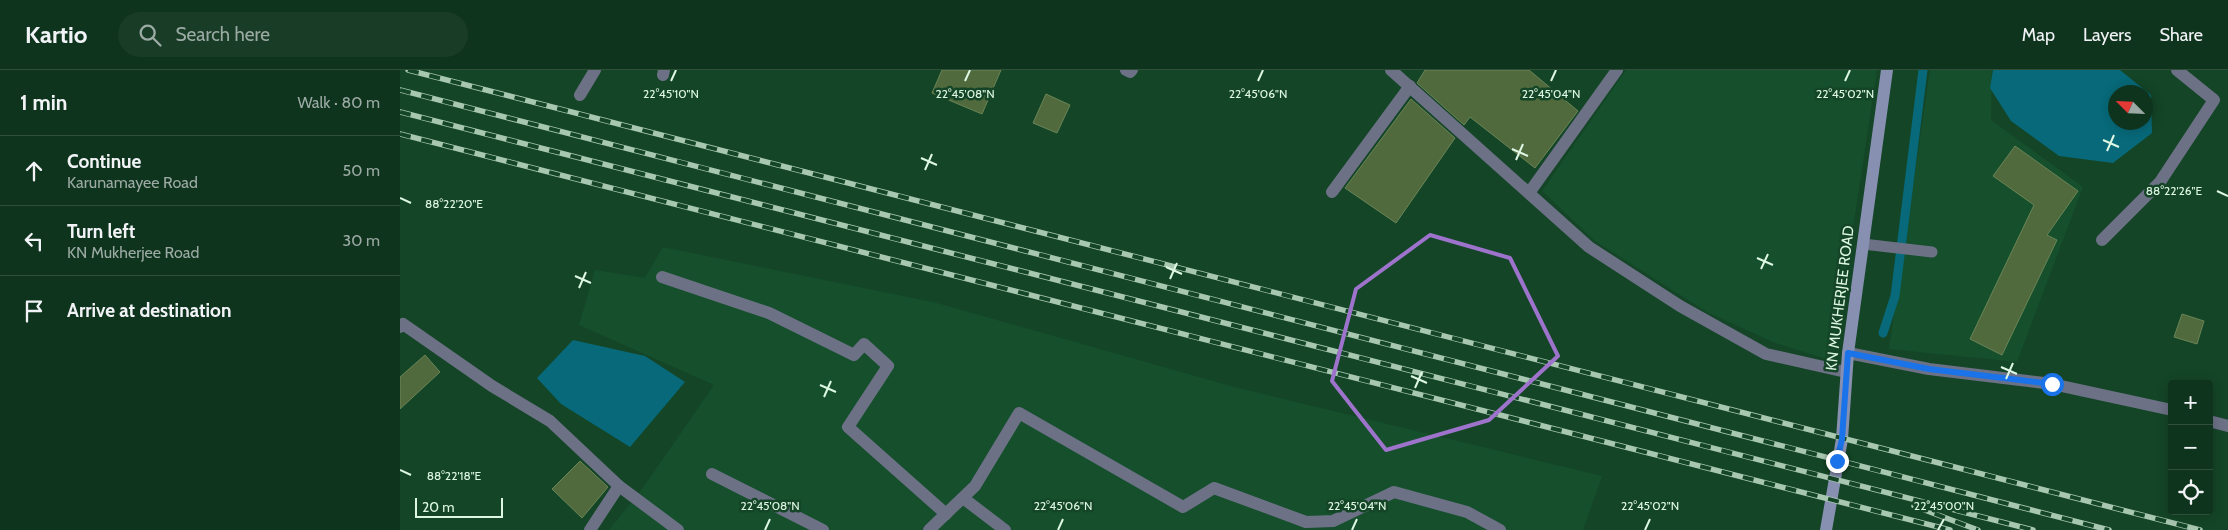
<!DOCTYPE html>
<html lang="en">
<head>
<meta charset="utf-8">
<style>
	:root { --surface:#0f341d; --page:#183c26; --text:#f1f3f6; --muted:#9baaa4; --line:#2f4f3b }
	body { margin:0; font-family:Cabin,sans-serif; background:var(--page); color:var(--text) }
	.controls { position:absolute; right:15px; bottom:15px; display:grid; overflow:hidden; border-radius:5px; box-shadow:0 2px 12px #0003 }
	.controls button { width:45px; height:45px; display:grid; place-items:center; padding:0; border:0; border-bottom:1px solid var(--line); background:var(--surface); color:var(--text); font:25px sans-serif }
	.compass { position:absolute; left:1708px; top:15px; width:45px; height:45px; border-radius:50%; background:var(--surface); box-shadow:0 2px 12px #0003; rotate:294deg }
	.scale { position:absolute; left:15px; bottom:12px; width:88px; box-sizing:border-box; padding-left:5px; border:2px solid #def7e4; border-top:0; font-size:14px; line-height:18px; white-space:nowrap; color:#def7e4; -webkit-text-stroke:4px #144527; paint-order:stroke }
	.stop { position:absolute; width:15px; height:15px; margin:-11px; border:4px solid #1a73e8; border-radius:50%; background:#fff }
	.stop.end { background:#1a73e8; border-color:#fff; box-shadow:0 1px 5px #0008 }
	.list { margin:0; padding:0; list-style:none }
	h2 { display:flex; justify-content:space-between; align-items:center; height:65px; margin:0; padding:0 20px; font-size:21px }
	h2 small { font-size:16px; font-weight:400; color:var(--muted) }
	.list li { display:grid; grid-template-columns:32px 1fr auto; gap:15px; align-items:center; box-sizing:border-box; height:70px; padding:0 20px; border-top:1px solid var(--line) }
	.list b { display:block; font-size:19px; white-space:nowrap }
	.list p { margin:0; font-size:16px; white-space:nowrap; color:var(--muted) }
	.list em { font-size:16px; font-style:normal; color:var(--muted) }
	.icon { flex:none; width:28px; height:28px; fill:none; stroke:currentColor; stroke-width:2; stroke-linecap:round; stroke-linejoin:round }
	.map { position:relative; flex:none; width:1828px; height:460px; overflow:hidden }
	header { display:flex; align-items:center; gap:30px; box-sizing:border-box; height:70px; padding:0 25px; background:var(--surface); border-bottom:1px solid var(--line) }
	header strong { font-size:24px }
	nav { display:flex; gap:28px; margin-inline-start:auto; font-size:18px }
	.search { width:350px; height:45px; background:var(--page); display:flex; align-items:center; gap:12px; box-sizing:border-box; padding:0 18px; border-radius:28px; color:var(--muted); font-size:19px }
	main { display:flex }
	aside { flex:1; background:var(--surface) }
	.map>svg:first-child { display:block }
	.built { fill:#154f2c }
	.water { fill:#076979; fill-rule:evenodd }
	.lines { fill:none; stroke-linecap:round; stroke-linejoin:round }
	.stream { stroke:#076979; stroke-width:9 }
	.building { fill:#506a3d; stroke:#6a8557 }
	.lane { stroke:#6c7186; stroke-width:11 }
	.street { stroke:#6c7186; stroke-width:12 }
	.secondary { stroke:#8790b1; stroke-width:12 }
	.rail-casing { stroke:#a8c7b1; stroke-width:5.5 }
	.rail { stroke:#144527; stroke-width:4; stroke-dasharray:11; stroke-linecap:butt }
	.route { stroke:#1a73e8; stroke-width:6 }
	.marked { fill:none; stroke:#9e73cc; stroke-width:4; stroke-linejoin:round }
	.ticks { fill:none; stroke:#def7e4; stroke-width:2 }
	.labels { text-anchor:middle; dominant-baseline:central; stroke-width:5; stroke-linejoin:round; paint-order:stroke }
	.street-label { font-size:15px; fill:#def7e4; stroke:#144527 }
	.ticks-label { font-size:12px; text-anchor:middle; fill:#def7e4; stroke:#144527; stroke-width:5; stroke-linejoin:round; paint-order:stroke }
</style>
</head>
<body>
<header>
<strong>Kartio</strong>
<div class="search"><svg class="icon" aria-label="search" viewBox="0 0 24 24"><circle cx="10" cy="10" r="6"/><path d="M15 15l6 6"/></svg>Search here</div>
<nav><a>Map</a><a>Layers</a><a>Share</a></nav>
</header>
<main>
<aside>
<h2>1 min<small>Walk · 80 m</small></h2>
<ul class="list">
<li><svg class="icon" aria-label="ahead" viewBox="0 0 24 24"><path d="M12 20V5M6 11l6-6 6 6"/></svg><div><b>Continue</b><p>Karunamayee Road</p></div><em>50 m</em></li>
<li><svg class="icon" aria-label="left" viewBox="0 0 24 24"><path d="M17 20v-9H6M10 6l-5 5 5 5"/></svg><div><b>Turn left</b><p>KN Mukherjee Road</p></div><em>30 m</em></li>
<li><svg class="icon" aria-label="arrive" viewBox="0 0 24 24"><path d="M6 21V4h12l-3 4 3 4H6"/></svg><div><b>Arrive at destination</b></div></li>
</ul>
</aside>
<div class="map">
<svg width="1828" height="460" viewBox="0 0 1828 460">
	<rect width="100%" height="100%" fill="#144527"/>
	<g class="built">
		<path d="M 1226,0 L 1477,0 L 1433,291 L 1375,273 L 1307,242 L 1195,171 L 1142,121 Z"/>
		<path d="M 1530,0 L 1592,0 L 1591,50 L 1683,117 L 1617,292 L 1489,279 Z"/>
		<path d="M 263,177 L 537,233 L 834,317 L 1202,406 L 1183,460 L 209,460 L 240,422 L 314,315 L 179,255 L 195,200 L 245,208 Z"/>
	</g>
	<g class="water">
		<path d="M 1593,0 L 1720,0 L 1751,25 L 1752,63 L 1713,93 L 1659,86 L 1611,51 L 1590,18 ZM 1716,22 L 1746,22 L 1746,52 L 1716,52 Z"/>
		<path d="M 173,270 L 245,286 L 285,312 L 230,377 L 161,334 L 137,308 Z"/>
	</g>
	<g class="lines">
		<path class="stream" d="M 1483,263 L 1495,226 L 1523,0"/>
	</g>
	<g class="building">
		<path d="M 542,0 L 601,0 L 582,44 L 532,23 Z"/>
		<path d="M 1025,0 L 1129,0 L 1178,41 L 1135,98 L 1070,47 L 1064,55 L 1017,13 Z"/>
		<path d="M 646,24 L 670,35 L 657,63 L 633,53 Z"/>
		<path d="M 1011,29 L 1055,68 L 996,153 L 945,118 Z"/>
		<path d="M 1615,76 L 1678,121 L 1647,165 L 1657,170 L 1602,285 L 1570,269 L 1634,135 L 1593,106 Z"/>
		<path d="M 1782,244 L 1804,251 L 1797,274 L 1774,267 Z"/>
		<path d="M 25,285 L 40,302 L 0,339 L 0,307 Z"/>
		<path d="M 180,391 L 208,417 L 182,448 L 152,419 Z"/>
	</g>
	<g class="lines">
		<path class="lane" d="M 1463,174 L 1532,182"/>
		<g class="street">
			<path d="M 726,0 L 730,2 L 732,0"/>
			<path d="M 991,0 L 1189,177 L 1280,236 L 1366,284 L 1446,302"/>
			<path d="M 263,5 L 264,0"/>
			<path d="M 180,25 L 195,0"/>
			<path d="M 932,122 L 1010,16"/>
			<path d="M 1129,123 L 1217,0"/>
			<path d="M 1702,170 L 1760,112 L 1814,30 L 1777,0"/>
			<path d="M 262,207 L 369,243 L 454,285 L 464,274 L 488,296 L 448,357 L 546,444"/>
			<path d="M 0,257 L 3,254 L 92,316 L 150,351 L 219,416 L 278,460"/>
			<path d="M 1448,283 L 1529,299 L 1652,314 L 1772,340"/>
			<path d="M 1809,351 L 1828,356"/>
			<path d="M 312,404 L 423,460"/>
			<path d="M 563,428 L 605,460"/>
			<path d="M 190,460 L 219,416"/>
			<path d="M 529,460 L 575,416 L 619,343 L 783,437 L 814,418 L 906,452 L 933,451 L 994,422 L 1067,442 L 1100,460"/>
		</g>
		<path class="secondary" d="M 1426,460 L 1442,369 L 1448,283 L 1487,0"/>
		<defs>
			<g id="rail">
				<path d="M 8,0 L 1800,460"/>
				<path d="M 0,20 L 1709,460"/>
				<path d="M 0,42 L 1633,460"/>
				<path d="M 0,64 L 1550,460"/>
				<path d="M 1514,436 L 1578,460"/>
			</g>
		</defs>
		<use href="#rail" class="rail-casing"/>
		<use href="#rail" class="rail"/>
	</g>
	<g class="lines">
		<path class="route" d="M 1437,391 L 1442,369 L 1448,283 L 1529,299 L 1652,314"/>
	</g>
	<path class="marked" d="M 1030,165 L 1110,188 L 1158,286 L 1089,350 L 986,380 L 932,311 L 956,219 Z"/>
	<path class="ticks" d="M 271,11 L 276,0M 565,11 L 570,0M 858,11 L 863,0M 1151,11 L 1156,0M 1445,11 L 1450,0M 1703,70 L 1719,77M 1112,79 L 1128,86M 1707,81 L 1714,65M 521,88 L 537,95M 1116,90 L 1123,74M 525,100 L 532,84M 1817,121 L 1828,126M 0,128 L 11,133M 1357,188 L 1373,195M 766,197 L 782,204M 1361,199 L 1368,184M 175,206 L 191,213M 770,209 L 777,193M 179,218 L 186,202M 1601,297 L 1617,304M 1011,306 L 1027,313M 1606,309 L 1613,293M 420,315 L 436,322M 1015,318 L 1022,302M 424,327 L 431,311M 0,400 L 11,405M 365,460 L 370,449M 658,460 L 663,449M 952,460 L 957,449M 1245,460 L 1250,449M 1538,460 L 1544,449"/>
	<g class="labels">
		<g class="street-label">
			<text transform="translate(1440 228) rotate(-83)">KN MUKHERJEE ROAD</text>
		</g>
	</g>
	<g class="ticks-label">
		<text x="271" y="28">22°45'10"N</text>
		<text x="565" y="28">22°45'08"N</text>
		<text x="1445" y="28">22°45'02"N</text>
		<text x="858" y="28">22°45'06"N</text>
		<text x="1151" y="28">22°45'04"N</text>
		<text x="1774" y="125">88°22'26"E</text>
		<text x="54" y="138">88°22'20"E</text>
		<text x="54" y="410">88°22'18"E</text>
		<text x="370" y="440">22°45'08"N</text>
		<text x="663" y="440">22°45'06"N</text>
		<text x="957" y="440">22°45'04"N</text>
		<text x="1250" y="440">22°45'02"N</text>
		<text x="1544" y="440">22°45'00"N</text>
	</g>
</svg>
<div class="controls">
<button>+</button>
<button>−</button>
<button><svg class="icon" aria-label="locate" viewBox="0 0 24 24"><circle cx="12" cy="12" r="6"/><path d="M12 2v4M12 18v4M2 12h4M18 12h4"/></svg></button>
</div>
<svg class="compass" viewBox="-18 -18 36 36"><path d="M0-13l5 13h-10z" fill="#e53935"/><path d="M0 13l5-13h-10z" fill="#9baaa4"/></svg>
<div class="scale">20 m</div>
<div class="stop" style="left:1652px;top:314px"></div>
<div class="stop end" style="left:1437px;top:391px"></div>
</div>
</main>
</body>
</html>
